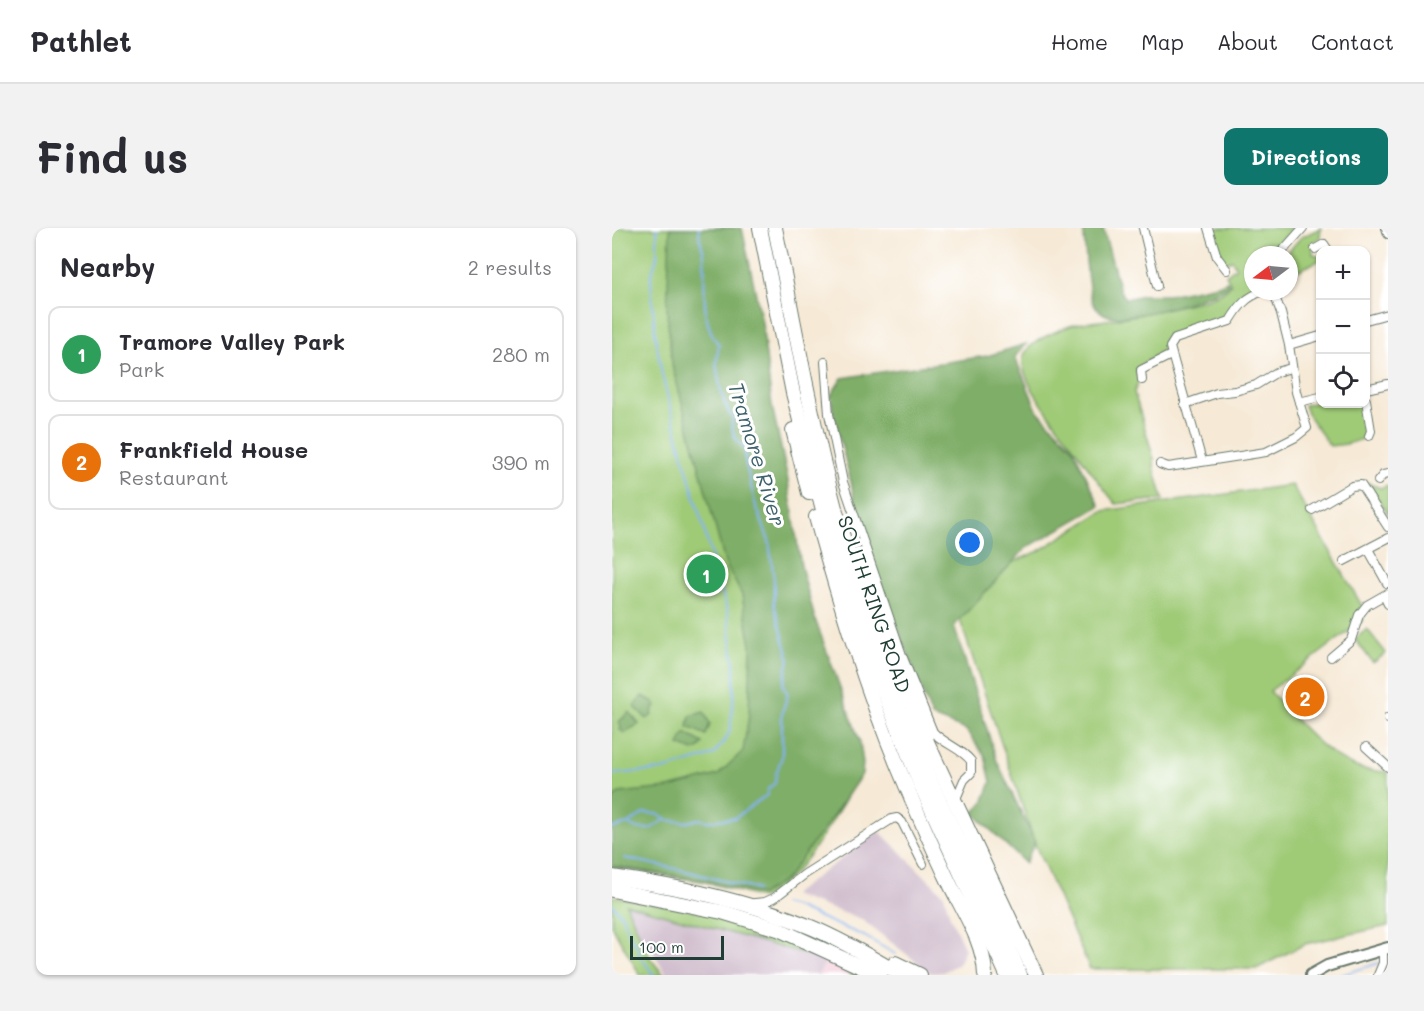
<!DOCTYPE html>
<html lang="en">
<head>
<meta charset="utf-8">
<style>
	:root { --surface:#fff; --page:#f2f2f3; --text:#2b2b33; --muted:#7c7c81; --line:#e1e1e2; --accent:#0f766e }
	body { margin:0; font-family:Mali,sans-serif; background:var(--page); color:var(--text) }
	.controls { position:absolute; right:18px; top:18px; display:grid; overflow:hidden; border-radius:12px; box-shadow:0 2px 4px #0004 }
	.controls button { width:54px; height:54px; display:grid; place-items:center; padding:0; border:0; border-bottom:2px solid var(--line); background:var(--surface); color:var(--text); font:30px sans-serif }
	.compass { position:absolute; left:632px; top:18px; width:54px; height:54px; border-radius:50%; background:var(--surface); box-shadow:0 2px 4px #0004; rotate:254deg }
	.scale { position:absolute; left:18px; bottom:15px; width:94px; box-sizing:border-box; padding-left:6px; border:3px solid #1f3d34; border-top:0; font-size:16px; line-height:21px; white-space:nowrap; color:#1f3d34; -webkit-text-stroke:4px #fff; paint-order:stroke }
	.you { position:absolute; left:358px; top:315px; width:21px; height:21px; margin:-15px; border:4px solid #fff; border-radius:50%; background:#1a73e8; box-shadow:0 0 0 9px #1a73e833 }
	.badge { display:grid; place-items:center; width:39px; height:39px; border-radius:50%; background:var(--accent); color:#fff; font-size:20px; font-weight:700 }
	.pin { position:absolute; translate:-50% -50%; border:3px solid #fff; box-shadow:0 2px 6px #0006 }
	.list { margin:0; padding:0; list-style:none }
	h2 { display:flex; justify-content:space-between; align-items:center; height:78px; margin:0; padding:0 24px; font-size:26px }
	h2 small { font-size:20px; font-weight:400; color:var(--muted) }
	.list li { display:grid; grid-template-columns:39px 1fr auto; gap:18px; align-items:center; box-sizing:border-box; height:96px; margin:0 12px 12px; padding:0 12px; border:2px solid var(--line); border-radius:12px }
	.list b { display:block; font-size:22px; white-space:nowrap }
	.list p { margin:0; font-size:20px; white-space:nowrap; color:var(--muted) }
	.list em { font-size:20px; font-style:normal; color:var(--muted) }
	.icon { flex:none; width:33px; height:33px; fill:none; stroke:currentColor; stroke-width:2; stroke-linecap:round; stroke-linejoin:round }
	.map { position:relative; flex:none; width:776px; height:747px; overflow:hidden; border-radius:12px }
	header { display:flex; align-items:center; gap:36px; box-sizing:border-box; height:84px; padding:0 30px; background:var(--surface); border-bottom:2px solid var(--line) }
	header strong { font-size:28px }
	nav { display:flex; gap:33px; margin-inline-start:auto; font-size:21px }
	.intro { display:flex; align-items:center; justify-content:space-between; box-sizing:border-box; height:144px; padding:0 36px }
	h1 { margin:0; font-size:42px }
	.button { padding:15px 27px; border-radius:12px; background:var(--accent); color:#fff; font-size:21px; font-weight:700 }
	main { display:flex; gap:36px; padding:0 36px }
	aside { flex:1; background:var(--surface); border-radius:12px; box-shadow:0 2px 4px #0004 }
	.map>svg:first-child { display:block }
	.built { fill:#f4cfdd }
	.industrial { fill:#d0bdcd }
	.green { fill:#9fca76; stroke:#5f8455; stroke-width:1.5 }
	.forest { fill:#7fae67; stroke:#4f764e; stroke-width:1.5 }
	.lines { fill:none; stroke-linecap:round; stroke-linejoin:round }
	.stream { stroke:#84b4ef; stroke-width:2 }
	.street-casing { stroke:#6a796c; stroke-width:10 }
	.secondary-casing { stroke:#6a796c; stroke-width:14 }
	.highway-casing { stroke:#6a796c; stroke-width:16 }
	.street { stroke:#fff; stroke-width:8 }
	.secondary { stroke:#fff; stroke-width:10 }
	.highway { stroke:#fff; stroke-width:14 }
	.labels { text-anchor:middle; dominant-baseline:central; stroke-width:6; stroke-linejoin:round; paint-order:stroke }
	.street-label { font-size:20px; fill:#1f3d34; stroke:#fff }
	.water-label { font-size:21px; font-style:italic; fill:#3d616c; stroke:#fff }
</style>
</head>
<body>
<header>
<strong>Pathlet</strong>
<nav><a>Home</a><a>Map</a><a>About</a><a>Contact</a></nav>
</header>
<div class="intro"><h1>Find us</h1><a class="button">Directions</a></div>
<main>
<aside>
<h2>Nearby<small>2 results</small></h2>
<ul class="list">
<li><span class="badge" style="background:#2e9e5b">1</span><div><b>Tramore Valley Park</b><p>Park</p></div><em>280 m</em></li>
<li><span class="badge" style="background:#e8710a">2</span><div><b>Frankfield House</b><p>Restaurant</p></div><em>390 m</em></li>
</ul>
</aside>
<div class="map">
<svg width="776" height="747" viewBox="0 0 776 747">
	<rect width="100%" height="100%" fill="#fff"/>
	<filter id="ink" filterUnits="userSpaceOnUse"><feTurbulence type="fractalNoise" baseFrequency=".0167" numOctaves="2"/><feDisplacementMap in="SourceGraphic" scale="12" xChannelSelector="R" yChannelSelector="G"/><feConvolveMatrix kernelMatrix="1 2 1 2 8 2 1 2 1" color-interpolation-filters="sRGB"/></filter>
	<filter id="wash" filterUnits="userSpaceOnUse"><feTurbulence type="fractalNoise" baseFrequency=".008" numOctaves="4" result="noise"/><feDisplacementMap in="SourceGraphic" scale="24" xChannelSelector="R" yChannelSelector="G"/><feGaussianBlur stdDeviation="1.35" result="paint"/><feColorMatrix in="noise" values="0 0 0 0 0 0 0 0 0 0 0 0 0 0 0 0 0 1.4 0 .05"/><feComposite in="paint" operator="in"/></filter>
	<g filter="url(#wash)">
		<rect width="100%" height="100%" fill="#f6e9d5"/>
		<path class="built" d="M 215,732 L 242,747 L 206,747 Z"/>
		<g class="industrial">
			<path d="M 267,603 L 332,667 L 338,688 L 353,721 L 346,736 L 331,744 L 319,745 L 249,691 L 180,667 Z"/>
			<path d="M 13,676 L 92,691 L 215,732 L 206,747 L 55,747 L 36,716 L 28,706 Z"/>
		</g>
		<g class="green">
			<path d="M 0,0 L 122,0 L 183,332 L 247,547 C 229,580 185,659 149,670 L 93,654 L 0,640 Z"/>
			<path d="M 599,0 L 682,0 L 664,17 L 657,27 L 641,27 L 642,63 L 622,74 L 608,93 L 556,111 L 553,113 L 553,121 L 524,141 L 527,153 L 522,164 L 542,231 L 542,239 L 551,271 L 504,276 C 489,258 477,240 463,221 C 451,204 402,148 412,127 C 418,113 444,103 458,98 C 470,94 481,94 494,92 C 518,89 542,84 566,78 C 583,74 607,71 619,56 L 614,47 L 624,39 L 620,32 L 614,34 L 609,28 Z"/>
			<path d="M 709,0 L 708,9 L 701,15 L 701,26 L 708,28 L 708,32 L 677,47 L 677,27 L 674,27 L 675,25 L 689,9 Z"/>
			<path d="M 708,174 L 708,176 L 749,176 L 754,201 L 751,211 L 735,216 L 718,218 L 695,186 L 692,177 Z"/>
			<path d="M 756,255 L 768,260 L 776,257 L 776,286 Z"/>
			<path d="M 680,257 L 753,383 L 750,393 L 658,463 C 680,488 712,527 744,539 C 753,543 766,543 776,544 L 776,698 L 693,716 L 644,741 L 478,741 L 424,619 L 348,392 L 385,341 L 427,323 L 491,283 Z"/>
			<path d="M 755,401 L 774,425 L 761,435 L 743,411 Z"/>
			<path d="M 0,668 L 110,688 L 155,703 L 253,747 L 240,747 L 215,732 L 14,676 L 38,730 L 52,747 L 28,747 L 0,698 Z"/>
		</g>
		<g class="forest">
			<path d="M 58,0 L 130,0 L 150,95 L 160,178 L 175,247 L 189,338 L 203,391 L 248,514 L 251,535 L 250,546 L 217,594 L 173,652 L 149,667 L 91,652 L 0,638 L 0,572 L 7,565 L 57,560 L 106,547 L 131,523 L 137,487 L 139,418 L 130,367 L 113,335 L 60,137 L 55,85 Z"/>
			<path d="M 471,0 L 491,0 L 508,63 L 514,71 L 531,67 L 556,67 L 606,57 L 615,53 L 617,56 C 605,70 516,93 498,88 C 492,87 487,83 483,78 C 474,66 474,18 471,0 Z"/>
			<path d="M 414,116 L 403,129 L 425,182 L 461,220 L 488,278 L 414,320 L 342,398 L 385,533 L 423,614 L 413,635 L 361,585 L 371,575 L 379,554 L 373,528 L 354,502 L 320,489 L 248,302 L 239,254 L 221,185 L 219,167 L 230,150 L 375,128 Z"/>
			<path d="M 31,468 L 42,474 L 44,478 L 41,480 L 40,487 L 35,491 L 22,478 Z"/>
			<path d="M 17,484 L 27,496 L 13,505 L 8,502 L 9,499 L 7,494 Z"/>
			<path d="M 92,484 L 98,496 L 94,507 L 76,499 L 78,488 Z"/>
			<path d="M 73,505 L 91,515 L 88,520 L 81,523 L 67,517 Z"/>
		</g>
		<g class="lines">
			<g class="stream">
				<path d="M 0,546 L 51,542 L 101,527 L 114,511 L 118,502 L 122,468 L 122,435 L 116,385 L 71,228 L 50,147 L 43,105 L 39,55 L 39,47 L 45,29 L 45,0"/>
				<path d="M 16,596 L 22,600 L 38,601 L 52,592 L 75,594 L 87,591 L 96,593 L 123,590 L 155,567 L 156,561 L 163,555 L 164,546 L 170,529 L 170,485 L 176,466 L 171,458 L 177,430 L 162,376 L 162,353 L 157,313 L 143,275 L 133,232 L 133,221 C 124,213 117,202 121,190 C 112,180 107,155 105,141 C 103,134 106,124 107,117 C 87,94 94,56 92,28 C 91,18 86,12 87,0"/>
				<path d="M 0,600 L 16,596 L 32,585 L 45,586 L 55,591"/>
				<path d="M 12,630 L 74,643 L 146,662"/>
				<path d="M 0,676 L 11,689 L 17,706 L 27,721 L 27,727 L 42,747"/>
				<path d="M 171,676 L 183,679 L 252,708 L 283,726"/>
				<path d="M 729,747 L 767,735"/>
			</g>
		</g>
	</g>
	<g filter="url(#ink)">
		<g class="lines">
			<defs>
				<g id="street">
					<path d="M 531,0 L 545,58"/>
					<path d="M 596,0 L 605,29 L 615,42"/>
					<path d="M 774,0 L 776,6"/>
					<path d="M 703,21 L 712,16 L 716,22"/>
					<path d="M 667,27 L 691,0"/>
					<path d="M 754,92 L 776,86"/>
					<path d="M 677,117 L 708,108"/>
					<path d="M 213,134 L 217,186 L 231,254 L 291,430 L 321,504 C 332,516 349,520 359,533 L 359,545 L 352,552 L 343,573"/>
					<path d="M 530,152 L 529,142 L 559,127"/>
					<path d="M 754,161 L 776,156"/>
					<path d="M 754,172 L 759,203 L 757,208"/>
					<path d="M 687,174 L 708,169"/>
					<path d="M 573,176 L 605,165 L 623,163 L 644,157 L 665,144 L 679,140"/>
					<path d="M 590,233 L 558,119 L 563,111 L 618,93 C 627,78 635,68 652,63"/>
					<path d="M 548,236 L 556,239 L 570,237 L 654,224 L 684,209 L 695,200 L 684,164 L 677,117 L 669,85 L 661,63"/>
					<path d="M 766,253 L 771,247 L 776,246"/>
					<path d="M 700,282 L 740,258 L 749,257 L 776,299"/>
					<path d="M 756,321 L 775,355"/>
					<path d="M 732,333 L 776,310"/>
					<path d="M 774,372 L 776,376"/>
					<path d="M 719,429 L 739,412 L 747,387 L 755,377 L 776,365"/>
					<path d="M 776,490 L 776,491"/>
					<path d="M 754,519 L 776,539"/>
					<path d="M 143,675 L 153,674 L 162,670 L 193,646 L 280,591 L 285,590 L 290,594 L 311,636"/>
					<path d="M 766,747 L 771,735 L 771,722"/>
				</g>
				<path id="secondary" d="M 699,747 L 715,738 L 776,720"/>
				<g id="highway">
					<path d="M 148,0 L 181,165 L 211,282 L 256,423 L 307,553 L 395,747"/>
					<path d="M 163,0 C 182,93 198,188 223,280 C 243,354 267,428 295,499 C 329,584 374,663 408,747"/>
					<path d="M 181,202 L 197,265"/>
					<path d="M 204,289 C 228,375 253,459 287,541 C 303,579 319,617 337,654 C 351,684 372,713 373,747"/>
					<path d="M 246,327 L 281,427 L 316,516 L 424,747"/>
					<path d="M 0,649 C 67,659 133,672 196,698 C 229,711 259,730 290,747"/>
					<path d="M 0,662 L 110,684 L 166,701 L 267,747"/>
					<path d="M 283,735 L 308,747"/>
				</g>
			</defs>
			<use href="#street" class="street-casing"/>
			<use href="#secondary" class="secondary-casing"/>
			<use href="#highway" class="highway-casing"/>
			<use href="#street" class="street"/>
			<use href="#secondary" class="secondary"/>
			<use href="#highway" class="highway"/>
		</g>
	</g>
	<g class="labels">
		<g class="street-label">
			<text transform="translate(263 376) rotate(71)">SOUTH RING ROAD</text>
		</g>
		<g class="water-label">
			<text transform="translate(146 226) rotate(73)">Tramore River</text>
		</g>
	</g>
</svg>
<div class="controls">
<button>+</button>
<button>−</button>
<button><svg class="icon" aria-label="locate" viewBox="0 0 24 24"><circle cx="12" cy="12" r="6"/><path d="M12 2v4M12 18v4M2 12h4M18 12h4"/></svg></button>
</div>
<svg class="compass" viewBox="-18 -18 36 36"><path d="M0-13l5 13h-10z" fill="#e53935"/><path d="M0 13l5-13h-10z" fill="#7c7c81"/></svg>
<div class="scale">100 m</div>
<div class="you"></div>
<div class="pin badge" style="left:94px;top:346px;background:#2e9e5b">1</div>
<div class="pin badge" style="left:693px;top:469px;background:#e8710a">2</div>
</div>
</main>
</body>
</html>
